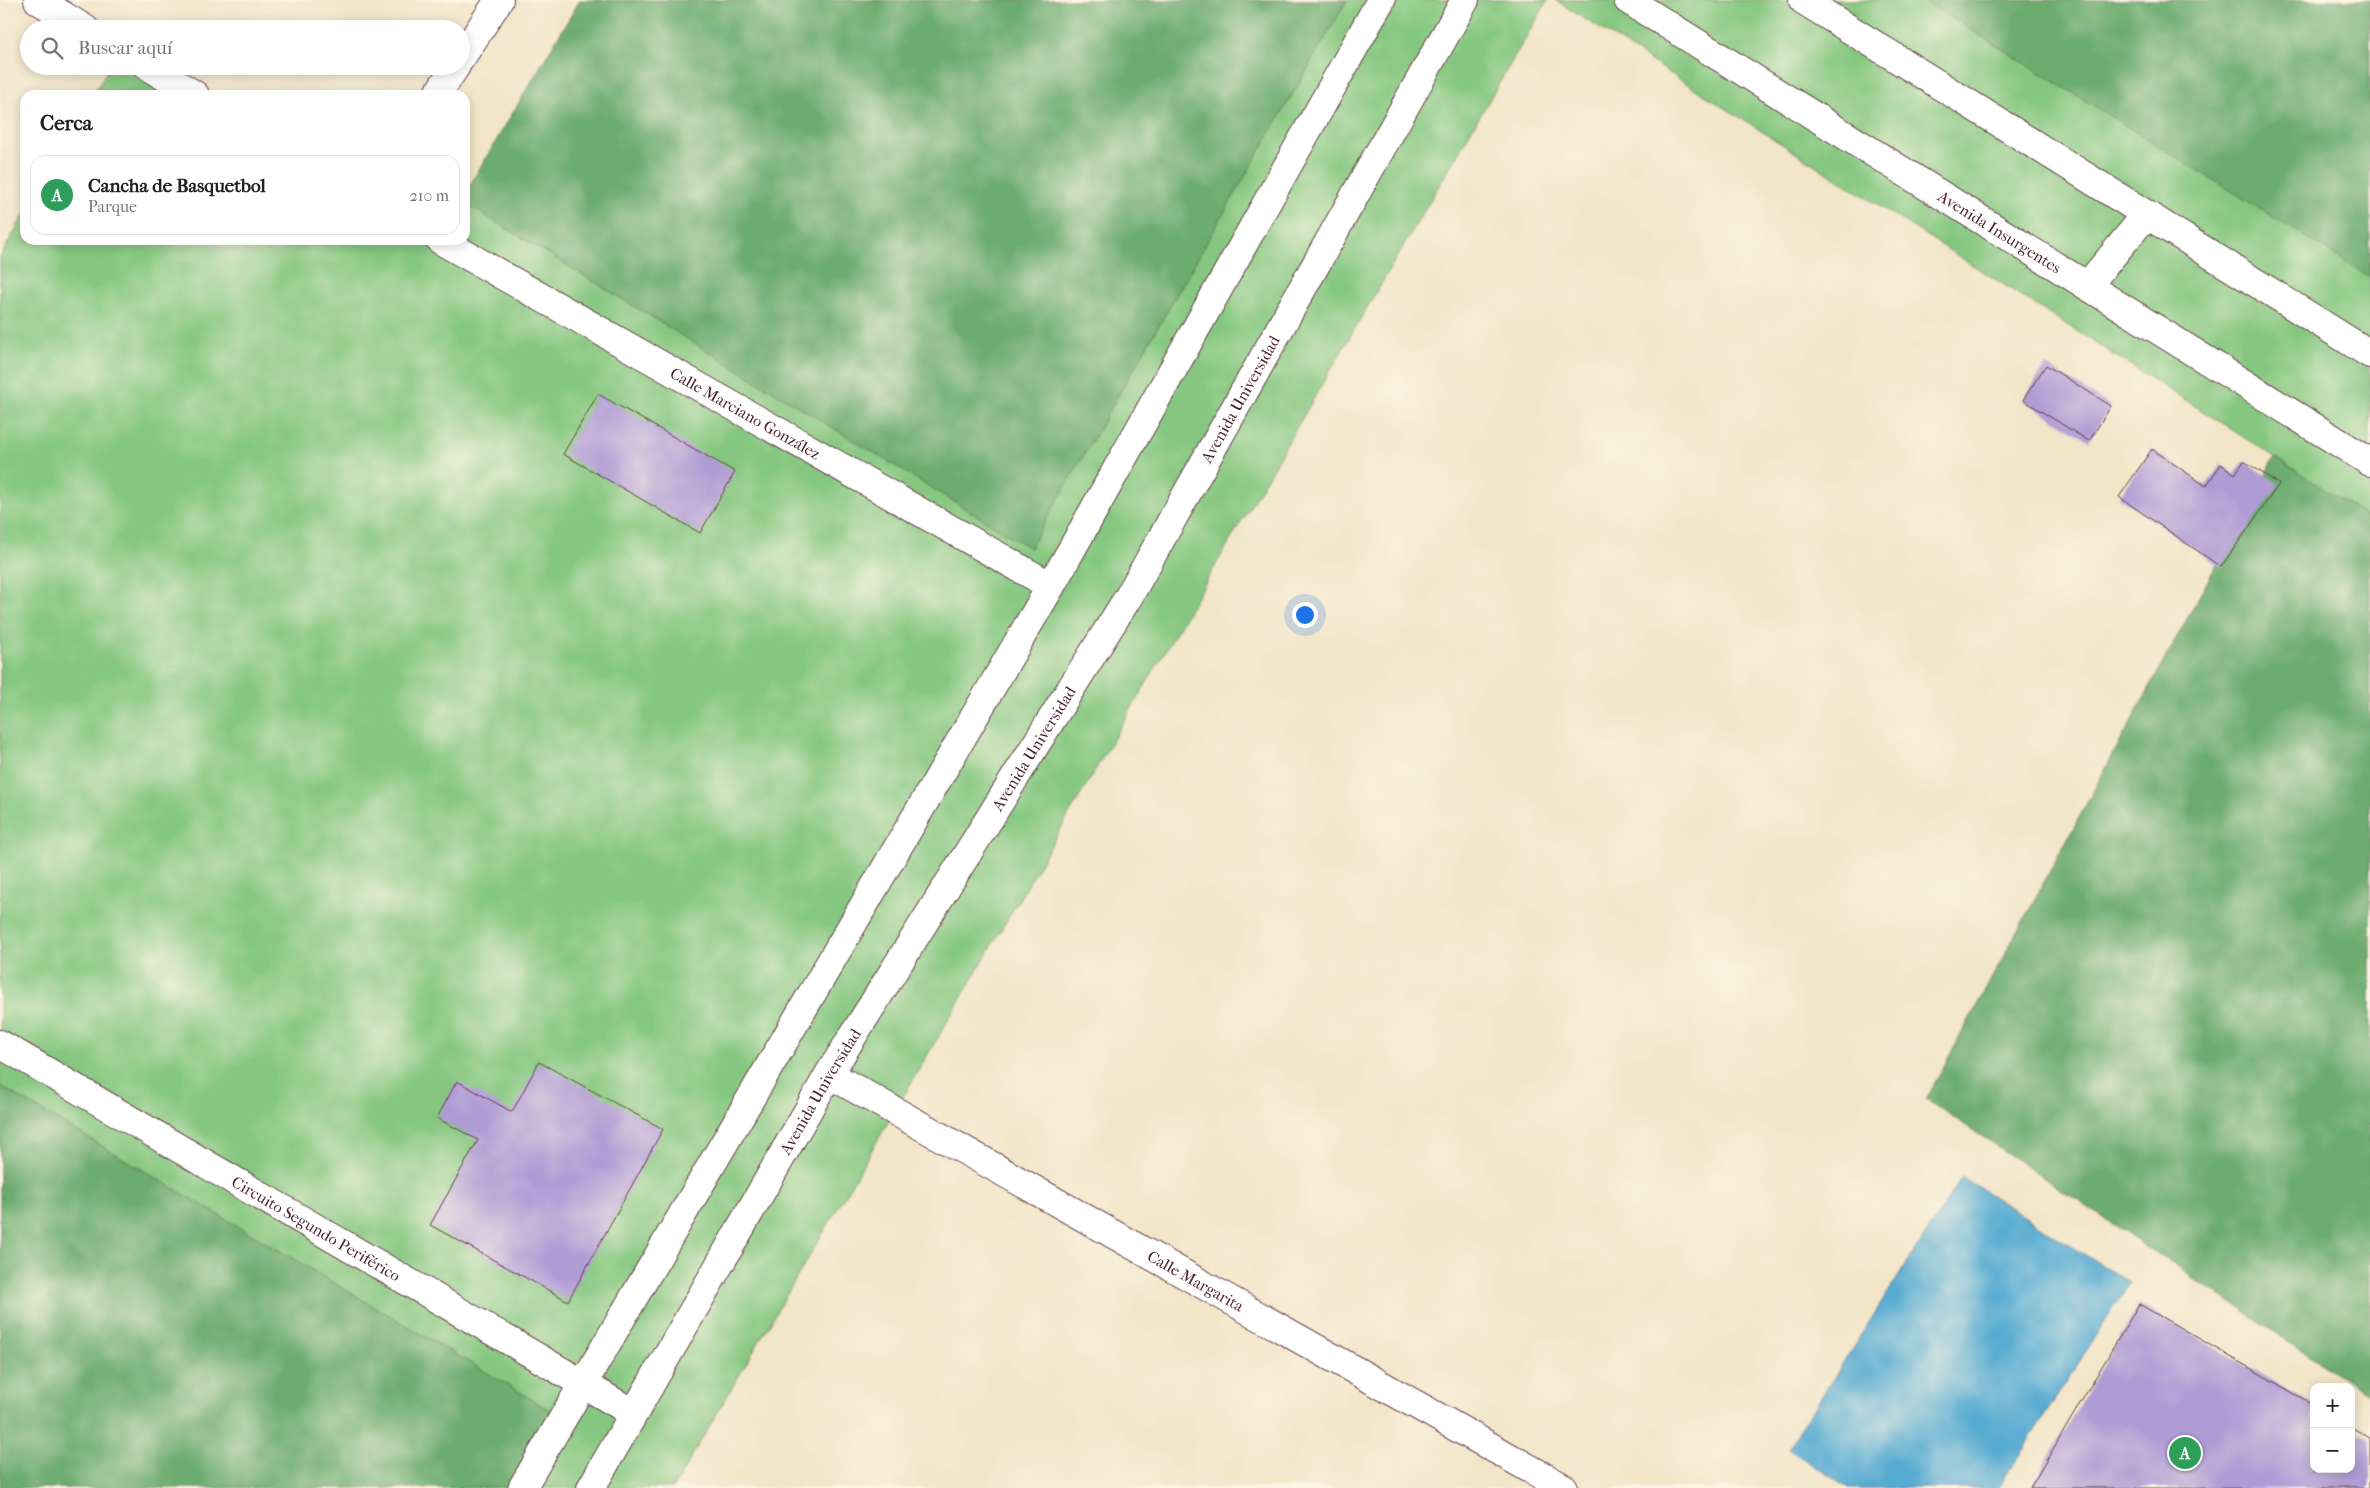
<!DOCTYPE html>
<html lang="es">
<head>
<meta charset="utf-8">
<style>
	:root { --surface:#fff; --page:#f6f6f6; --text:#202124; --muted:#757577; --line:#e0e0e0; --accent:#1f6fb2 }
	body { margin:0; font-family:"IM FELL French Canon",serif; background:var(--page); color:var(--text) }
	.controls { position:absolute; right:15px; bottom:15px; display:grid; overflow:hidden; border-radius:10px; box-shadow:0 2px 12px #0003 }
	.controls button { width:45px; height:45px; display:grid; place-items:center; padding:0; border:0; border-bottom:1px solid var(--line); background:var(--surface); color:var(--text); font:25px sans-serif }
	.you { position:absolute; left:1304px; top:614px; width:18px; height:18px; margin:-12px; border:4px solid #fff; border-radius:50%; background:#1a73e8; box-shadow:0 0 0 8px #1a73e833 }
	.badge { display:grid; place-items:center; width:32px; height:32px; border-radius:50%; background:var(--accent); color:#fff; font-size:16px; font-weight:700 }
	.pin { position:absolute; translate:-50% -50%; border:2px solid #fff; box-shadow:0 1px 5px #0006 }
	.list { margin:0; padding:0; list-style:none }
	h2 { display:flex; justify-content:space-between; align-items:center; height:65px; margin:0; padding:0 20px; font-size:21px }
	h2 small { font-size:16px; font-weight:400; color:var(--muted) }
	.list li { display:grid; grid-template-columns:32px 1fr auto; gap:15px; align-items:center; box-sizing:border-box; height:80px; margin:0 10px 10px; padding:0 10px; border:1px solid var(--line); border-radius:15px }
	.list b { display:block; font-size:19px; white-space:nowrap }
	.list p { margin:0; font-size:16px; white-space:nowrap; color:var(--muted) }
	.list em { font-size:16px; font-style:normal; color:var(--muted) }
	.icon { flex:none; width:28px; height:28px; fill:none; stroke:currentColor; stroke-width:2; stroke-linecap:round; stroke-linejoin:round }
	.map { position:relative; flex:none; width:2370px; height:1488px; overflow:hidden }
	.search { position:absolute; background:var(--surface); box-shadow:0 2px 12px #0003; left:20px; top:20px; width:450px; height:55px; display:flex; align-items:center; gap:12px; box-sizing:border-box; padding:0 18px; border-radius:28px; color:var(--muted); font-size:19px }
	.panel { position:absolute; background:var(--surface); box-shadow:0 2px 12px #0003; left:20px; top:90px; width:450px; height:155px; border-radius:15px }
	.map>svg:first-child { display:block }
	.green { fill:#85c780; stroke:#687356 }
	.forest { fill:#6cac6e; stroke:#5b664c }
	.water { fill:#56abd2; stroke:#50657e }
	.building { fill:#b09cd5 }
	.lines { fill:none; stroke-linecap:round; stroke-linejoin:round }
	.street-casing { stroke:#633d43; stroke-width:30 }
	.secondary-casing { stroke:#633d43; stroke-width:30 }
	.primary-casing { stroke:#633d43; stroke-width:30 }
	.street { stroke:#fff; stroke-width:28 }
	.secondary { stroke:#fff; stroke-width:28 }
	.primary { stroke:#fff; stroke-width:28 }
	.labels { text-anchor:middle; dominant-baseline:central; stroke-width:4; stroke-linejoin:round; paint-order:stroke }
	.street-label { font-size:16px; fill:#4a1f2b; stroke:#fcf5e5 }
</style>
</head>
<body>
<div class="map">
<svg width="2370" height="1488" viewBox="0 0 2370 1488">
	<rect width="100%" height="100%" fill="#fcf5e5"/>
	<filter id="ink" filterUnits="userSpaceOnUse"><feTurbulence type="fractalNoise" baseFrequency=".02" numOctaves="2"/><feDisplacementMap in="SourceGraphic" scale="10" xChannelSelector="R" yChannelSelector="G"/><feConvolveMatrix kernelMatrix="1 2 1 2 8 2 1 2 1" color-interpolation-filters="sRGB"/></filter>
	<filter id="wash" filterUnits="userSpaceOnUse"><feTurbulence type="fractalNoise" baseFrequency=".0096" numOctaves="4" result="noise"/><feDisplacementMap in="SourceGraphic" scale="20" xChannelSelector="R" yChannelSelector="G"/><feGaussianBlur stdDeviation="1.12" result="paint"/><feColorMatrix in="noise" values="0 0 0 0 0 0 0 0 0 0 0 0 0 0 0 0 0 1.4 0 .05"/><feComposite in="paint" operator="in"/></filter>
	<g filter="url(#wash)">
		<rect width="100%" height="100%" fill="#f2e5c8"/>
		<g class="green">
			<path d="M 1347,0 L 1548,0 L 673,1488 L 511,1488 L 555,1413 L 0,1086 L 0,257 L 25,213 L 25,240 L 465,240 L 465,203 L 1030,548 Z"/>
			<path d="M 1555,0 L 1923,0 L 2370,276 L 2370,519 L 2275,457 Z"/>
			<path d="M 110,66 L 124,66 L 196,95 L 93,95 Z"/>
		</g>
		<g class="forest">
			<path d="M 580,0 L 1347,0 L 1030,548 L 465,203 L 465,193 Z"/>
			<path d="M 1923,0 L 2370,0 L 2370,277 Z"/>
			<path d="M 2275,457 L 2370,519 L 2370,1396 L 1926,1099 Z"/>
			<path d="M 0,1086 L 555,1413 L 511,1488 L 0,1488 Z"/>
		</g>
		<path class="water" d="M 1962,1177 L 2130,1283 L 1998,1488 L 1849,1488 L 1788,1449 Z"/>
		<g id="blocks">
			<g class="building">
				<path d="M 2046,365 L 2111,406 L 2089,441 L 2023,400 Z"/>
				<path d="M 598,394 L 735,472 L 700,533 L 563,454 Z"/>
				<path d="M 2152,449 L 2206,486 L 2221,464 L 2235,474 L 2244,461 L 2279,484 L 2221,567 L 2119,497 Z"/>
				<path d="M 539,1062 L 663,1129 L 568,1301 L 430,1225 L 478,1140 L 437,1118 L 457,1081 L 512,1112 Z"/>
				<path d="M 2139,1304 L 2314,1405 L 2314,1469 L 2351,1469 L 2351,1427 L 2370,1438 L 2370,1488 L 2030,1488 Z"/>
			</g>
		</g>
	</g>
	<g filter="url(#ink)">
		<use href="#blocks" fill-opacity="0" stroke="#633d43" stroke-width="1"/>
		<g class="lines">
			<defs>
				<g id="street">
					<path d="M 38,0 L 85,29"/>
					<path d="M 461,58 L 499,0"/>
					<path d="M 147,66 L 195,95"/>
					<path d="M 437,95 L 456,66"/>
					<path id="s1" d="M 440,240 L 1051,586"/>
					<path id="s2" d="M 829,1074 L 1564,1488"/>
				</g>
				<g id="secondary">
					<path id="s3" d="M 0,1044 L 633,1413"/>
					<path d="M 522,1488 L 1051,586 L 1381,0"/>
					<path id="s4" d="M 591,1488 L 829,1074 L 1129,596 L 1465,0"/>
				</g>
				<g id="primary">
					<path id="s5" d="M 1628,0 L 2370,462"/>
					<path d="M 1803,0 L 2370,354"/>
					<path d="M 2087,286 L 2146,215"/>
				</g>
			</defs>
			<use href="#street" class="street-casing"/>
			<use href="#secondary" class="secondary-casing"/>
			<use href="#primary" class="primary-casing"/>
			<use href="#street" class="street"/>
			<use href="#secondary" class="secondary"/>
			<use href="#primary" class="primary"/>
		</g>
	</g>
	<g class="labels">
		<g class="street-label">
			<text stroke="none"><textPath href="#s5" startOffset="438">Avenida Insurgentes</textPath></text>
			<text stroke="none"><textPath href="#s4" startOffset="1268">Avenida Universidad</textPath></text>
			<text stroke="none"><textPath href="#s1" startOffset="351">Calle Marciano González</textPath></text>
			<text stroke="none"><textPath href="#s4" startOffset="862">Avenida Universidad</textPath></text>
			<text stroke="none"><textPath href="#s4" startOffset="458">Avenida Universidad</textPath></text>
			<text stroke="none"><textPath href="#s3" startOffset="366">Circuito Segundo Periférico</textPath></text>
			<text stroke="none"><textPath href="#s2" startOffset="421">Calle Margarita</textPath></text>
		</g>
	</g>
</svg>
<div class="controls">
<button>+</button>
<button>−</button>
</div>
<div class="you"></div>
<div class="pin badge" style="left:2185px;top:1453px;background:#2e9e5b">A</div>
<div class="search"><svg class="icon" aria-label="search" viewBox="0 0 24 24"><circle cx="10" cy="10" r="6"/><path d="M15 15l6 6"/></svg>Buscar aquí</div>
<section class="panel">
<h2>Cerca<small></small></h2>
<ul class="list">
<li><span class="badge" style="background:#2e9e5b">A</span><div><b>Cancha de Basquetbol</b><p>Parque</p></div><em>210 m</em></li>
</ul>
</section>
</div>
</body>
</html>
